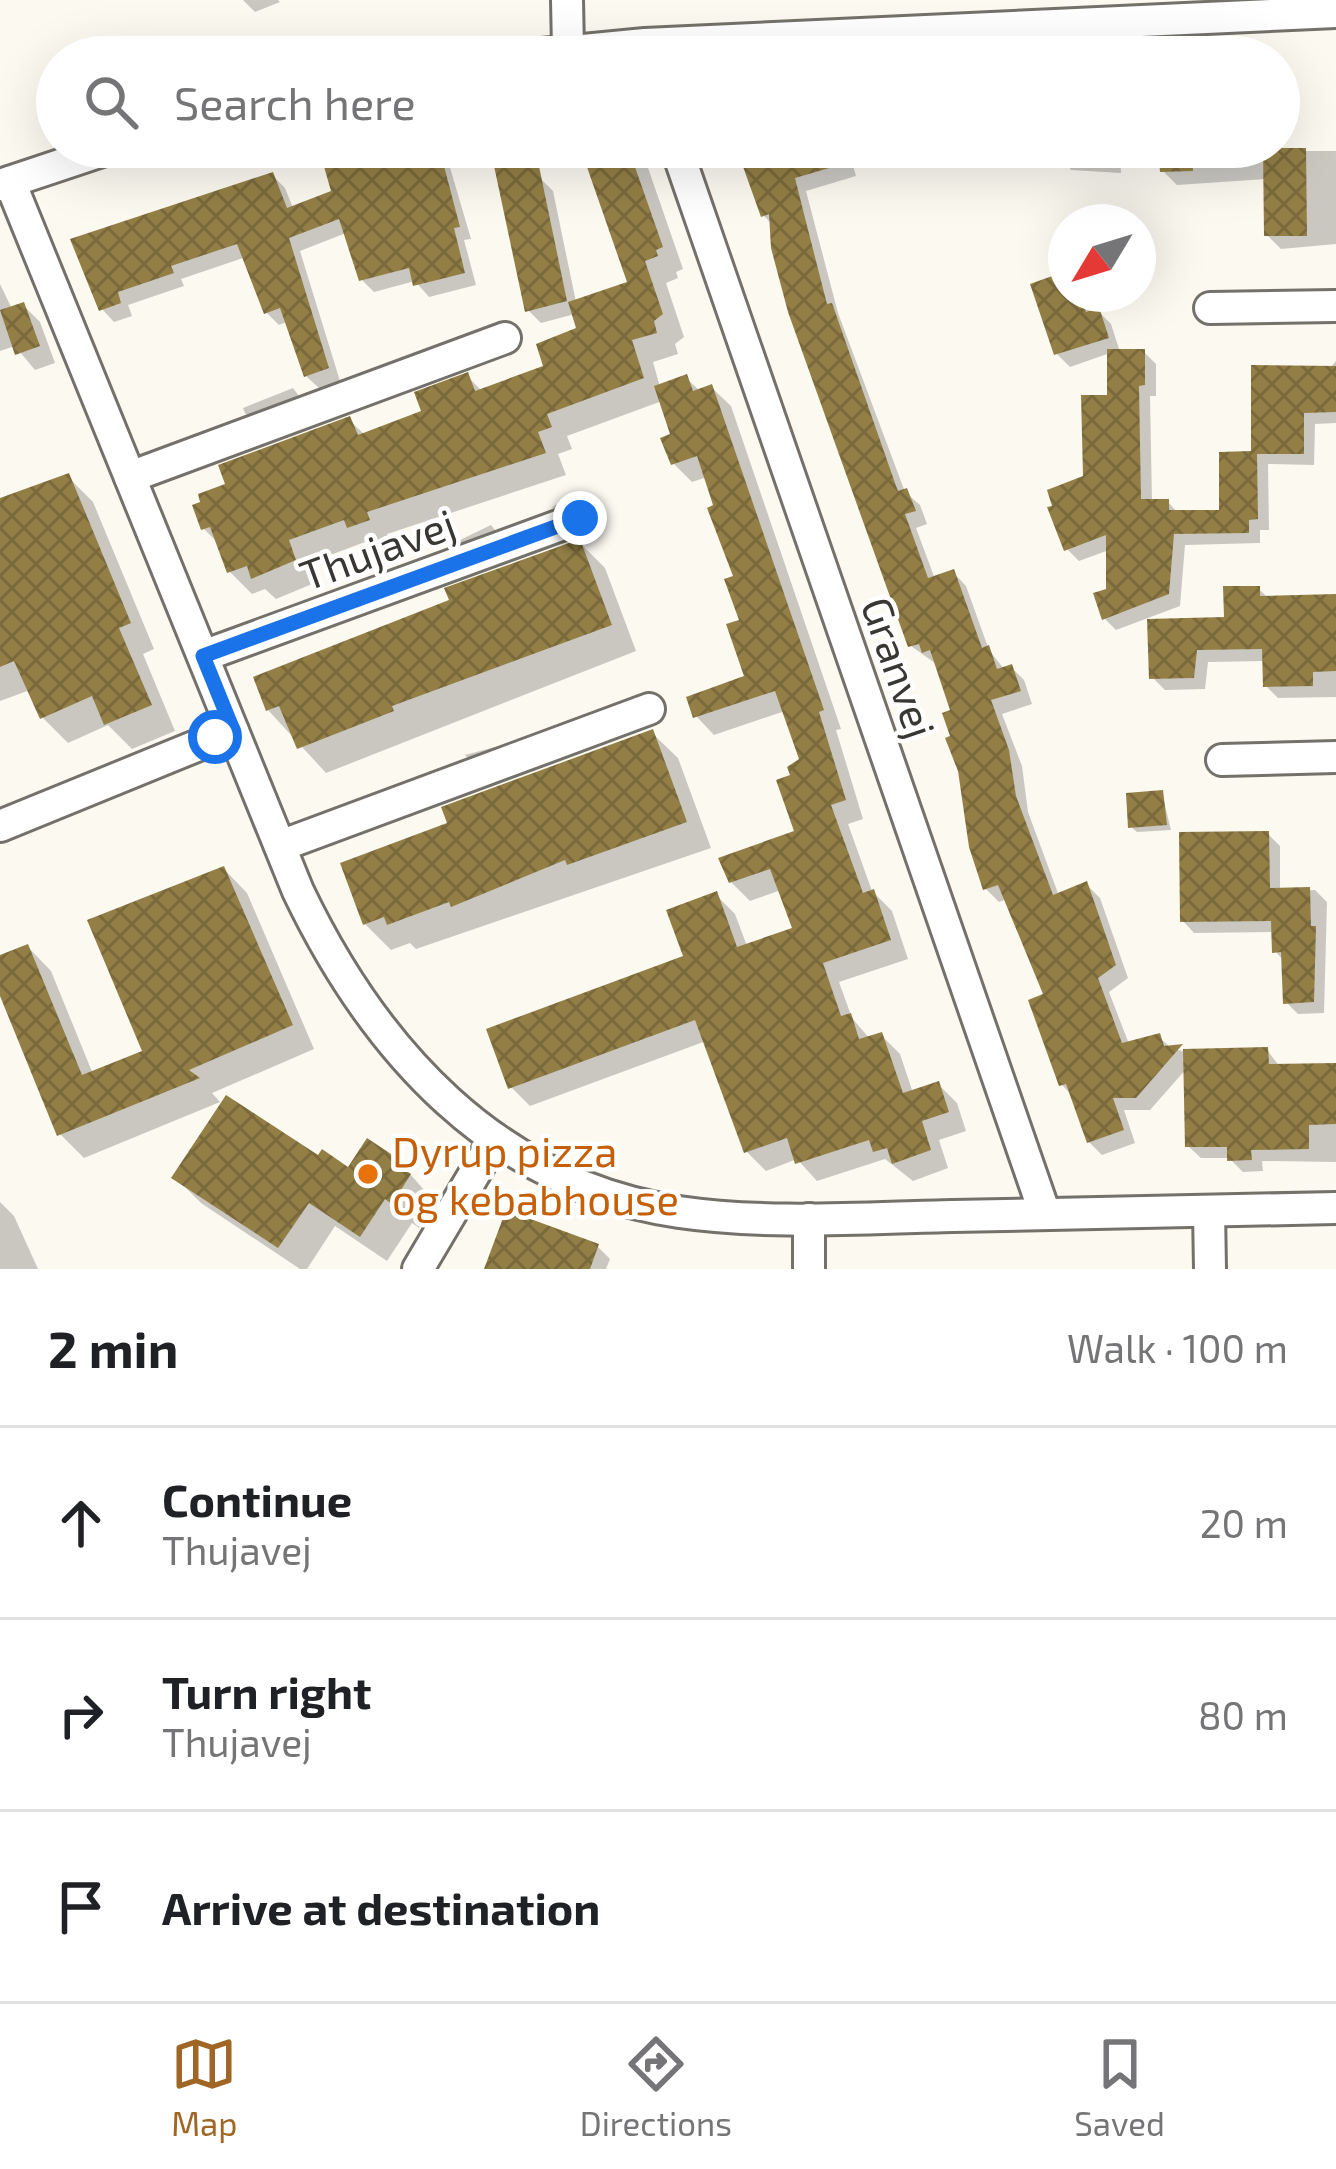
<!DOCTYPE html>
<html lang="en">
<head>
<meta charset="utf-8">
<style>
	:root { --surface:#fff; --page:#f2f2f2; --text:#202124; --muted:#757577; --line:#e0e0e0; --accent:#a06625 }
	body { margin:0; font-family:"Exo 2",sans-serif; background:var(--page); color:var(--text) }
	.compass { position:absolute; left:1048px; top:204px; width:108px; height:108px; border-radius:50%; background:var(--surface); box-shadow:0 12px 48px #0002; rotate:232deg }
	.stop { position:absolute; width:36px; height:36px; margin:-27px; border:9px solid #1a73e8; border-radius:50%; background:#fff }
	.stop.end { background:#1a73e8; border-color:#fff; box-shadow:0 3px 12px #0008 }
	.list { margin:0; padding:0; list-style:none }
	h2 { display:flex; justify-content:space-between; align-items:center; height:156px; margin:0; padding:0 48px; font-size:51px }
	h2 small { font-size:39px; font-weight:400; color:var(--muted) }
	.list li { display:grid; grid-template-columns:78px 1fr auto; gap:36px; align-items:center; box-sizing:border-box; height:192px; padding:0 48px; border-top:3px solid var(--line) }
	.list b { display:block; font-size:45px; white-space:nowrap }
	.list p { margin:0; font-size:39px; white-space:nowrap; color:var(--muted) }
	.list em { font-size:39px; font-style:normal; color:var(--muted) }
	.icon { flex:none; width:66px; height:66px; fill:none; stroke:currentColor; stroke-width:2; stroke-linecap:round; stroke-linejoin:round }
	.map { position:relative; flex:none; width:1336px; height:1269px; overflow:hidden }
	.search { position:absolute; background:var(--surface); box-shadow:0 12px 48px #0002; left:36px; right:36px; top:36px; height:132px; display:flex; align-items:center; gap:30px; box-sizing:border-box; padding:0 42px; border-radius:66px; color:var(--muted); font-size:45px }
	.sheet { height:732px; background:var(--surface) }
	nav { display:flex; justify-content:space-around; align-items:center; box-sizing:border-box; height:168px; border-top:3px solid var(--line); background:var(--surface); font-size:33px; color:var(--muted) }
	nav a { display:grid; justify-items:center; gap:6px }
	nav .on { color:var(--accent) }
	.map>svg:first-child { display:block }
	.shadow { fill:#0003 }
	.building { fill:url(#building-cross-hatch) }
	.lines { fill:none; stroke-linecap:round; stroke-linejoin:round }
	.minor-casing { stroke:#74716a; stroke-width:36 }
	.minor { stroke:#fff; stroke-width:30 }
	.route { stroke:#1a73e8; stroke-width:15 }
	.food-dot { fill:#e8710a; stroke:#fff; stroke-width:4.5 }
	.labels { text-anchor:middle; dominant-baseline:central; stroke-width:9; stroke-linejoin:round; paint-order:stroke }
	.street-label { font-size:42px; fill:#383734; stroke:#fff }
	.food-label { font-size:42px; fill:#c56008; stroke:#fff; text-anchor:start }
</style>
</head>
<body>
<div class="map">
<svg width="1336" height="1269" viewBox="0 0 1336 1269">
	<defs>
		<pattern id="building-cross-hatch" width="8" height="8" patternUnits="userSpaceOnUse" patternTransform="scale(3)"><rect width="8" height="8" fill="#937f46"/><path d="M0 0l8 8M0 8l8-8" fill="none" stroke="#79693b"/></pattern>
	</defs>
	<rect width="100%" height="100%" fill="#fcf9f1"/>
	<g class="shadow">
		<path d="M 243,0 L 278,0 L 280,2 L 255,12 Z"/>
		<path d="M 1279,135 L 1280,151 L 1336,151 L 1336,244 L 1281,249 L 1267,235 L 1266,179 L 1177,185 L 1163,171 L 1161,147 L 1279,147 Z"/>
		<path d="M 361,147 L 444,147 L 471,239 L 464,240 L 476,285 L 429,297 L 415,281 L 374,292 L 362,280 L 346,233 L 300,251 L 340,381 L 319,388 L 306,376 L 288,321 L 279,325 L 266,312 L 246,257 L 181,279 L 184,286 L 128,305 L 132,316 L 114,322 L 102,309 L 74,241 L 272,175 L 285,188 L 293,208 L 335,193 Z"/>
		<path d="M 603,147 L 631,147 L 646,162 L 683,269 L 676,272 L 678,278 L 666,283 L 684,337 L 675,344 L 678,354 L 653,362 L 660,387 L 686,378 L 701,392 L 712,388 L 731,406 L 841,729 L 836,730 L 863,819 L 848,824 L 872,891 L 892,911 L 908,959 L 839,982 L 852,1018 L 870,1039 L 881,1035 L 900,1054 L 913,1093 L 938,1084 L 957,1103 L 966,1131 L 939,1140 L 948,1168 L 913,1181 L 885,1159 L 817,1181 L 797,1159 L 766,1171 L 747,1152 L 706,1041 L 530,1106 L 511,1087 L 687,958 L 716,895 L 735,914 L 747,946 L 796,930 L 781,890 L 750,901 L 731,882 L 798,833 L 794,777 L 802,760 L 785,711 L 714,735 L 696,716 L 748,678 L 742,622 L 736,578 L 707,477 L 692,482 L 673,463 L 673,436 L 662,401 L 567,436 L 572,449 L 558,454 L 566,475 L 387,534 L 390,542 L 372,548 L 365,542 L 309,563 L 317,582 L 276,599 L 265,589 L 252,594 L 230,572 L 220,545 L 204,529 L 228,486 L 349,420 L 365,435 L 425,413 L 467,376 L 483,392 L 547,368 L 580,330 L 575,314 L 541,323 L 528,310 L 540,178 L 553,191 L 576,302 L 631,284 Z"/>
		<path d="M 739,147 L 872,147 L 850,155 L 856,176 L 806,191 L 838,313 L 905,492 L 920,505 L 927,524 L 916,528 L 935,579 L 953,572 L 966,586 L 989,650 L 1004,669 L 1011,667 L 1024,680 L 1032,704 L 1002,714 L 1022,766 L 1028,812 L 1059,896 L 1087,885 L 1100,898 L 1128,978 L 1109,992 L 1129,1044 L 1159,1037 L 1171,1048 L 1186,1052 L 1267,1050 L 1280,1067 L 1336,1066 L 1336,1162 L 1262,1161 L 1263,1171 L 1243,1172 L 1229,1158 L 1201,1158 L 1188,1146 L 1187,1068 L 1150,1110 L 1124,1110 L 1135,1143 L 1102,1155 L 1089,1142 L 1073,1096 L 1062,1085 L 1047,995 L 1007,899 L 999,902 L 986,889 L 954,738 L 954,712 L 939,666 L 911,646 L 773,225 L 764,216 Z"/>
		<path d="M 902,147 L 933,147 L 908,153 Z"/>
		<path d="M 968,147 L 998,147 L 1000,153 L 980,160 Z"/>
		<path d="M 1055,147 L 1120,147 L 1121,173 L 1071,170 Z"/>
		<path d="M 1066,275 L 1066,294 L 1086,294 L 1092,313 L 1098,311 L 1111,324 L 1120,352 L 1144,352 L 1156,364 L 1156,396 L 1150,396 L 1152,502 L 1168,502 L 1178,513 L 1222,513 L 1254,454 L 1336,361 L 1336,423 L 1315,424 L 1314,465 L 1268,464 L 1269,530 L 1260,530 L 1260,543 L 1185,545 L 1180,606 L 1116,630 L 1104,618 L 1109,550 L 1079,561 L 1067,549 L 1110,398 L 1110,353 L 1070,367 L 1057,354 Z"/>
		<path d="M 0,284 L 12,309 L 23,305 L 40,322 L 55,363 L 35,370 L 15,346 L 0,351 Z"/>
		<path d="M 293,388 L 302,400 L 251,418 L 245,413 L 243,408 Z"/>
		<path d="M 68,477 L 93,502 L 154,649 L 143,654 L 175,731 L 132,749 L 108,725 L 68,743 L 42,717 L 30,690 L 0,701 L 0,503 Z"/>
		<path d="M 571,496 L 578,505 L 558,512 L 552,507 Z"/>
		<path d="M 491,525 L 498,534 L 464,547 L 458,541 Z"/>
		<path d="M 579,542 L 605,568 L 636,651 L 326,773 L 268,710 L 453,602 Z"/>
		<path d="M 1259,589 L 1268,598 L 1336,597 L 1336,697 L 1278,698 L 1266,686 L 1265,661 L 1208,662 L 1205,689 L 1165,690 L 1152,677 Z"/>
		<path d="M 652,733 L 678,758 L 711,848 L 416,949 L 410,943 L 391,950 L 365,924 L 451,825 Z"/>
		<path d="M 510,743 L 471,761 L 465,755 Z"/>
		<path d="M 1162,793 L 1171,830 L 1137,832 L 1131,827 Z"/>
		<path d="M 1268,834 L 1280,846 L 1280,891 L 1315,890 L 1327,902 L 1324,1013 L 1298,1014 L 1286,1002 L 1284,961 L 1275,951 L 1274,932 L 1194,933 L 1183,921 Z"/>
		<path d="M 224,869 L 247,893 L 314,1049 L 212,1093 L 220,1102 L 84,1158 L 60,1134 L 0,988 L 0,959 L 28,947 L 51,971 L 93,1074 L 146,1052 Z"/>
		<path d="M 318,1159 L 349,1171 L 401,1164 L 435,1202 L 419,1228 L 412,1223 L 387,1261 L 335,1226 L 307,1269 L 300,1269 L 201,1203 L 175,1177 Z"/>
		<path d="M 0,1202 L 14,1216 L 38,1269 L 0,1269 Z"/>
		<path d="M 597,1246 L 610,1259 L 606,1269 L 485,1269 Z"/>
	</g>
	<g class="building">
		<path d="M 355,147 L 439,147 L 460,227 L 454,228 L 465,273 L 413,286 L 409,268 L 359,281 L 339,219 L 289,238 L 329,368 L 304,377 L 280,308 L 264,314 L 237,244 L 171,266 L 174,273 L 118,292 L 121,303 L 99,311 L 70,239 L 273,172 L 287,208 L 331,191 L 321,156 Z"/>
		<path d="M 490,147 L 535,147 L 567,301 L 525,312 Z"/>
		<path d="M 580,147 L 628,147 L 663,247 L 656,250 L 658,256 L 645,261 L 663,314 L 654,321 L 657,333 L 632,340 L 644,378 L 547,414 L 552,427 L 538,432 L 546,453 L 367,512 L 370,520 L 347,528 L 344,520 L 289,540 L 296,560 L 251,579 L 247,566 L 227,573 L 210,527 L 201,530 L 192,505 L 200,502 L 198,494 L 225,484 L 218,465 L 350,416 L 358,435 L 421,411 L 414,392 L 468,372 L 475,391 L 543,366 L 536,344 L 576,328 L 568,302 L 627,282 Z"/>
		<path d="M 736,147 L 876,147 L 877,154 L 795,178 L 805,218 L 827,304 L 832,303 L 895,483 L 898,491 L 907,488 L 916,511 L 905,514 L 928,578 L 954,569 L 982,648 L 989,645 L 997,669 L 1012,664 L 1021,691 L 991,700 L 1009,750 L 1016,796 L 1053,895 L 1087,881 L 1116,965 L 1098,978 L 1122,1043 L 1160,1033 L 1164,1046 L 1183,1044 L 1136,1098 L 1113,1098 L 1124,1130 L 1087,1143 L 1066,1084 L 1059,1086 L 1028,1000 L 1043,994 L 998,885 L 983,890 L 969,847 L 958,771 L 945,738 L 950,736 L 942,713 L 950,710 L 930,650 L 922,653 L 919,644 L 908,647 L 788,312 L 771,248 L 769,214 L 761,217 Z"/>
		<path d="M 1158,147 L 1192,147 L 1193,171 L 1160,172 Z"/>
		<path d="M 1263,148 L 1306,148 L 1307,236 L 1264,236 Z"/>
		<path d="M 1066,271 L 1066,294 L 1080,294 L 1086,312 L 1099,307 L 1109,338 L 1054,355 L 1030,284 Z"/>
		<path d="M 24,302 L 40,346 L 15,355 L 0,310 Z"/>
		<path d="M 1107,349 L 1145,349 L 1145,385 L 1139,386 L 1141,499 L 1169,499 L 1169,510 L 1219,510 L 1219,452 L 1251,451 L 1251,365 L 1336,366 L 1336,412 L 1304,413 L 1304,454 L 1257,454 L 1258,519 L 1249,520 L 1249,533 L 1174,534 L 1169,594 L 1102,620 L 1093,593 L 1106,589 L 1106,535 L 1064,551 L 1047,507 L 1052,506 L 1047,490 L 1083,476 L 1081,395 L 1107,395 Z"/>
		<path d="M 687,374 L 693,391 L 712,384 L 824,710 L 819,712 L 846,800 L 831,805 L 863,893 L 874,889 L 891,940 L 823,963 L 841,1016 L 851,1013 L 859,1039 L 882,1032 L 903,1093 L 939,1081 L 949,1112 L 922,1121 L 931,1150 L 892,1164 L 887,1148 L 873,1152 L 869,1140 L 795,1164 L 787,1138 L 744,1153 L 695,1020 L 508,1089 L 486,1029 L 683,956 L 666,910 L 717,891 L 737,947 L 792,928 L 770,869 L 729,883 L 718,858 L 794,831 L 776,780 L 790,775 L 787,767 L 799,759 L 775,691 L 693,718 L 686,697 L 744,676 L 726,624 L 739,620 L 724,579 L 733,576 L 707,508 L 713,505 L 697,456 L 671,465 L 660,438 L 670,434 L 654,386 Z"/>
		<path d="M 69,473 L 131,623 L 119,628 L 152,705 L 104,725 L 92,696 L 40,719 L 14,661 L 0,667 L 0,498 Z"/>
		<path d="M 580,539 L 612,625 L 392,706 L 394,711 L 297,749 L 279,706 L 266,711 L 253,677 L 449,600 L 444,588 Z"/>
		<path d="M 1223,586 L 1260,586 L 1260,596 L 1336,594 L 1336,671 L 1313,672 L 1313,686 L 1263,687 L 1262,649 L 1197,650 L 1194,678 L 1149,679 L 1147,619 L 1224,617 Z"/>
		<path d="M 653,729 L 687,822 L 567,865 L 565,860 L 451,907 L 449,902 L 387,925 L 384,917 L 363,925 L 340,863 L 447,823 L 441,807 Z"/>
		<path d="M 1163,790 L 1167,825 L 1128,828 L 1126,793 Z"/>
		<path d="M 1269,831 L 1270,888 L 1310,887 L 1311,926 L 1316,926 L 1314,1002 L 1283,1004 L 1281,952 L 1272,953 L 1271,921 L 1180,922 L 1179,832 Z"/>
		<path d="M 224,866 L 293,1025 L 189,1070 L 200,1078 L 57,1136 L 0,996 L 0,955 L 28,944 L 82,1075 L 142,1051 L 87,920 Z"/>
		<path d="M 1268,1047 L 1269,1064 L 1336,1063 L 1336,1124 L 1309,1125 L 1309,1149 L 1251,1150 L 1252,1160 L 1227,1161 L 1227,1147 L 1185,1147 L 1183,1049 Z"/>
		<path d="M 226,1095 L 318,1155 L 322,1149 L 348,1167 L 367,1138 L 403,1162 L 400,1167 L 411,1174 L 392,1204 L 385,1199 L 360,1237 L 309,1203 L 278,1248 L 171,1178 Z"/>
		<path d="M 506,1210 L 599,1244 L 590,1269 L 484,1269 Z"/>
	</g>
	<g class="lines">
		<defs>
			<g id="minor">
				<path d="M 567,0 L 568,49"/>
				<path d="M 511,57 L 645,44 L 1336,12"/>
				<path d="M 676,147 L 1045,1214"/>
				<path d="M 10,182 L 298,891 C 374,1050 495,1185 679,1212 C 769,1225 862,1218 953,1216 C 1080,1213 1208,1211 1336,1208"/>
				<path d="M 0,185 L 114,147"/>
				<path d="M 1210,308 L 1336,306"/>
				<path d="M 130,477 L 505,338"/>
				<path d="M 203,656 L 580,518"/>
				<path d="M 1222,760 L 1336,757"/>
				<path d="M 0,826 L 233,731"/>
				<path d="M 280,846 L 649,709"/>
				<path d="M 1209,1211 L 1210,1269"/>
				<path d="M 809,1219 L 809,1269"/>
				<path d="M 418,1269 L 495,1139"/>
			</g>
		</defs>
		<use href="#minor" class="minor-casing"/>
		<use href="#minor" class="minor"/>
	</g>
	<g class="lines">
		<path class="route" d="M 215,737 L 233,730 L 203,656 L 580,518"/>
	</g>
	<circle class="food-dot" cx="368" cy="1174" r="12"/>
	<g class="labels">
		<g class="street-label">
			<text transform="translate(377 548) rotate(-20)">Thujavej</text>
			<text transform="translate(900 667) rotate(71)">Granvej</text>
		</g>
		<g class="food-label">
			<text x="392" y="1150">Dyrup pizza<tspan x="392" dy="48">og kebabhouse</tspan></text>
		</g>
	</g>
</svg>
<svg class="compass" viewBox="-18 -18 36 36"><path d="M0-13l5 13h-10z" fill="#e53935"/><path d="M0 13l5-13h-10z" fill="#757577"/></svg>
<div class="stop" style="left:215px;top:737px"></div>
<div class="stop end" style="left:580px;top:518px"></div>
<div class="search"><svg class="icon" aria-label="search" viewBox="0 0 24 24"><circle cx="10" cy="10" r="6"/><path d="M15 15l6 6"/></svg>Search here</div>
</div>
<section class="sheet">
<h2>2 min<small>Walk · 100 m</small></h2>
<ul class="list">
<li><svg class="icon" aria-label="ahead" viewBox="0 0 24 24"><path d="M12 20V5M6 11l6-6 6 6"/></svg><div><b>Continue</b><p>Thujavej</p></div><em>20 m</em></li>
<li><svg class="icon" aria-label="right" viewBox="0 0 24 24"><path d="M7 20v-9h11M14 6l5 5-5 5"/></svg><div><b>Turn right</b><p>Thujavej</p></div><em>80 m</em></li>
<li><svg class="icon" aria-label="arrive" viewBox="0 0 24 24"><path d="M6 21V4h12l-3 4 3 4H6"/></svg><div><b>Arrive at destination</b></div></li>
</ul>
</section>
<nav>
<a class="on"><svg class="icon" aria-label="map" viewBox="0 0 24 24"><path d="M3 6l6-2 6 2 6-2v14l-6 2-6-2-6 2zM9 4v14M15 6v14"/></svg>Map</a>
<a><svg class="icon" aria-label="directions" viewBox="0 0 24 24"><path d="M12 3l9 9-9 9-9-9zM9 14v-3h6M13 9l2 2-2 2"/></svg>Directions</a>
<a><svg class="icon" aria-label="saved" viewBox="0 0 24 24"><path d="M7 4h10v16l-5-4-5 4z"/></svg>Saved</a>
</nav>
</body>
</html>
